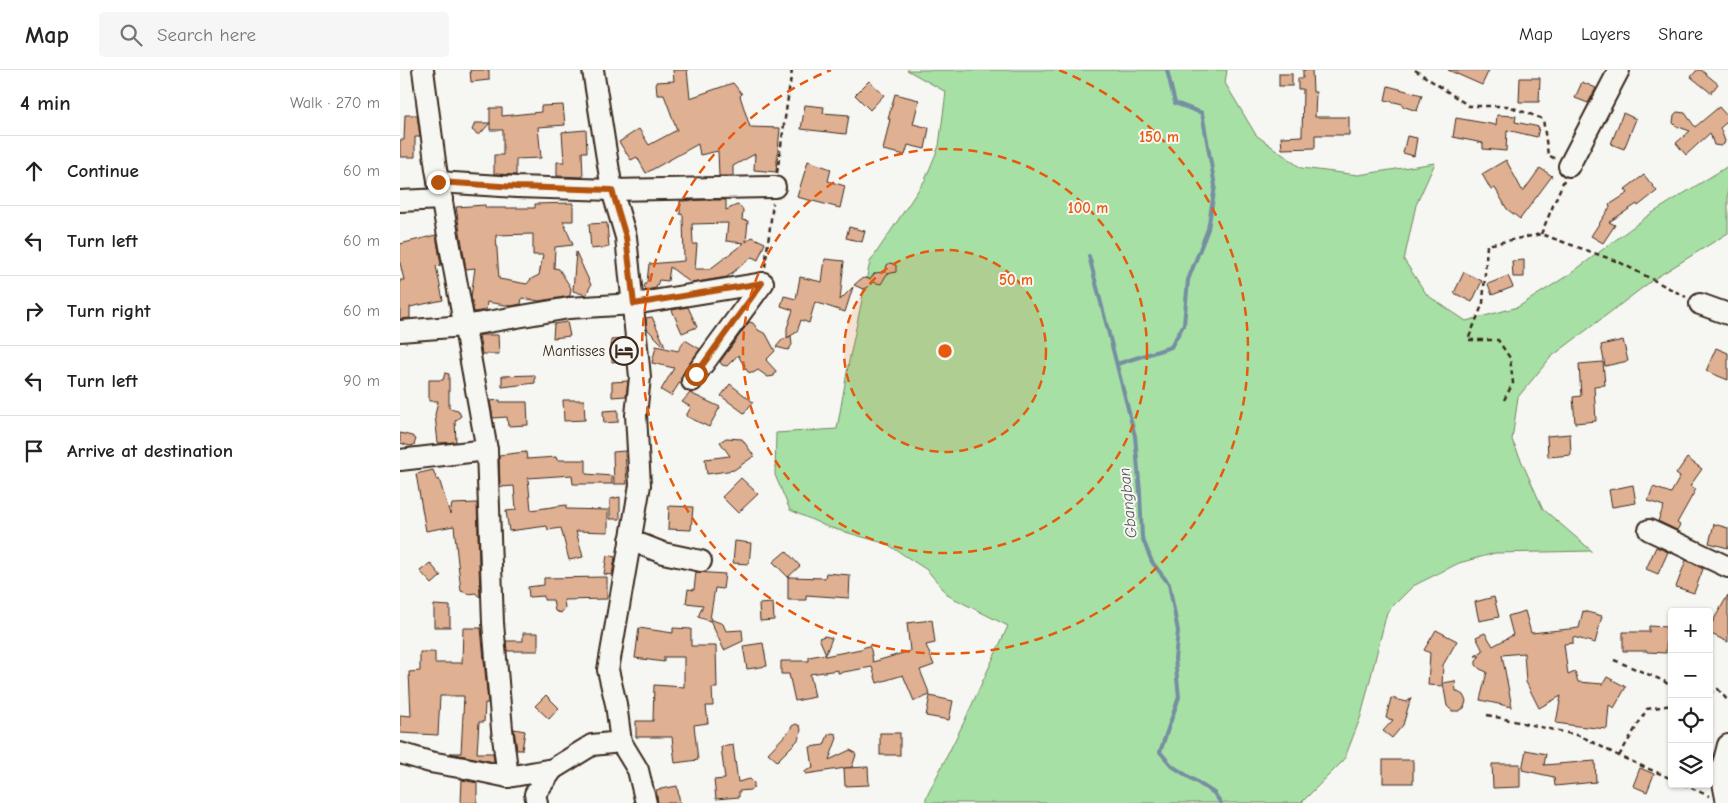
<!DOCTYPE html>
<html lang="en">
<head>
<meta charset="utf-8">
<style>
	:root { --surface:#fff; --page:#f6f6f6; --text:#222; --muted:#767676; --line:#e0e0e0 }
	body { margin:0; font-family:"Comic Neue",sans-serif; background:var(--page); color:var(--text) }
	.controls { position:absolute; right:15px; bottom:15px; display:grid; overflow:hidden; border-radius:5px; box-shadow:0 1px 4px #0004 }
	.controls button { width:45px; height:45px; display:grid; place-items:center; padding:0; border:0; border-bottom:1px solid var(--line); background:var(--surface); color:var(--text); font:25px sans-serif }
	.stop { position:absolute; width:15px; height:15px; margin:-11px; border:4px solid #b45309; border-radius:50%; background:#fff }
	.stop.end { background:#b45309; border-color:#fff; box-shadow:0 1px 5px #0008 }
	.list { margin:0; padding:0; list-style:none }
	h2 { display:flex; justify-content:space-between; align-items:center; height:65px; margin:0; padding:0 20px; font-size:21px }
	h2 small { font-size:16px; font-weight:400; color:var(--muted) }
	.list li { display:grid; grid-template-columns:32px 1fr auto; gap:15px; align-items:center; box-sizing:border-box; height:70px; padding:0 20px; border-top:1px solid var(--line) }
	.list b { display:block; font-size:19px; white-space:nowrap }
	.list em { font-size:16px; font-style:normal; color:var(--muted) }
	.icon { flex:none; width:28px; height:28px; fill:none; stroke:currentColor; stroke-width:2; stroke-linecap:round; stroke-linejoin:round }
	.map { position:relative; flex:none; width:1328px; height:733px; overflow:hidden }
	header { display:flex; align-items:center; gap:30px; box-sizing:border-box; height:70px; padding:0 25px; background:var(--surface); border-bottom:1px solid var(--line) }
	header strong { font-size:24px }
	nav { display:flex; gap:28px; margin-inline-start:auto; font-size:18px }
	.search { width:350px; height:45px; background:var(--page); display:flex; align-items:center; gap:12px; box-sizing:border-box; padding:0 18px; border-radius:5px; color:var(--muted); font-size:19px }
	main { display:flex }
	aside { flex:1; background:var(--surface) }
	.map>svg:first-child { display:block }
	.green { fill:#a7e0a4; stroke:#718561 }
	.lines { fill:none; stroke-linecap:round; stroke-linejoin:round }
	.stream { stroke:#758fa2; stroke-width:4 }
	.building { fill:#e0b092; stroke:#3b2a1e; fill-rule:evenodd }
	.minor-casing { stroke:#3b2a1e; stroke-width:24 }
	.path { stroke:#3b2a1e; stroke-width:2.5; stroke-dasharray:5 4; stroke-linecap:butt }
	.minor { stroke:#f6f6f2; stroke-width:20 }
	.route { stroke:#b45309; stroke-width:6 }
	.ring { fill:none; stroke:#e8590c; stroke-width:2.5; stroke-dasharray:9 6 }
	.labels { text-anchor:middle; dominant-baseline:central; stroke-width:4; stroke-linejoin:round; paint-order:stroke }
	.poi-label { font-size:15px; fill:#3b2a1e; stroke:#f6f6f2; text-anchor:end }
	.water-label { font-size:16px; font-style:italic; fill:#535455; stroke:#f6f6f2 }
	.centre { fill:#e8590c; stroke:#f6f6f2; stroke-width:2.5 }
	.ring-label { font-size:15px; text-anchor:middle; font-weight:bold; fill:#e8590c; stroke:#f6f6f2; stroke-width:4; stroke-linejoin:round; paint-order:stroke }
</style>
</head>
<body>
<header>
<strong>Map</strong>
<div class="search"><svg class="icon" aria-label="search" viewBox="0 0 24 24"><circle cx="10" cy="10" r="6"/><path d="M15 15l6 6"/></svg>Search here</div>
<nav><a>Map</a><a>Layers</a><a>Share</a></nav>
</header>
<main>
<aside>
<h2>4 min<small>Walk · 270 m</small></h2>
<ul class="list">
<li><svg class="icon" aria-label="ahead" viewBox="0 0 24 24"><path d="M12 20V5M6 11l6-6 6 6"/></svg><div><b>Continue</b></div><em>60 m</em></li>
<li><svg class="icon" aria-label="left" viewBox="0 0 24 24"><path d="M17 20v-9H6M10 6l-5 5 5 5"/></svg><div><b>Turn left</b></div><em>60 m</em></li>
<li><svg class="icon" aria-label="right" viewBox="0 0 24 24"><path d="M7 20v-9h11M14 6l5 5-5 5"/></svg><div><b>Turn right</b></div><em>60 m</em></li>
<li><svg class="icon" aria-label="left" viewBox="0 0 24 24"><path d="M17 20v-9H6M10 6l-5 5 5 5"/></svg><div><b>Turn left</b></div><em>90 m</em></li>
<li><svg class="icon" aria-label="arrive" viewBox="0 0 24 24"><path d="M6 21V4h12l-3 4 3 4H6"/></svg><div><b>Arrive at destination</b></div></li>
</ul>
</aside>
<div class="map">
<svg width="1328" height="733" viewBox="0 0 1328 733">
	<rect width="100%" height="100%" fill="#f6f6f2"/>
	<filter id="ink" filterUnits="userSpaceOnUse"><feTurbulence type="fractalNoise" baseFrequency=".02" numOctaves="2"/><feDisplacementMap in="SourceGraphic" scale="10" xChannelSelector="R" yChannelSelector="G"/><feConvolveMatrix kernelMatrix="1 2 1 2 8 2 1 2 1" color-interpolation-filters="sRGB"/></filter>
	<g filter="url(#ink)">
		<path class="green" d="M 507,0 L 827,0 L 825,13 L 856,65 L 901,98 L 958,105 L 1035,93 L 1016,135 L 1004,190 L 1027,225 L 1066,251 L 1118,237 L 1170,204 L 1249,145 L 1328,96 L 1328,163 L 1254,209 L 1151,287 L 1118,327 L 1112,370 L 1143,439 L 1192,481 L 1095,483 L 1059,493 L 1013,516 L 987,542 L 961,646 L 944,690 L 901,733 L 526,733 L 526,728 L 564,652 L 608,556 L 549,526 L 527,500 L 487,474 L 428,457 L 390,440 L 375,405 L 376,363 L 437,359 L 449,291 L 470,192 L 525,110 L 539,76 L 546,22 Z"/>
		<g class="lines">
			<g class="stream">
				<path d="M 689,186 L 735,366 L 740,422 L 742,467 L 752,492 L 769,514 L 778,561 L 775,589 L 779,627 L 760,682 L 772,696 L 814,723 L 821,733"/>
				<path d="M 717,294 L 771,277 L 784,254 L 788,210 L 808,159 L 815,116 L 802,43 L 775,33 L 767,0"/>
			</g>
		</g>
		<g class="building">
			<path d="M 70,0 L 89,0 L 89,10 L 71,12 Z"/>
			<path d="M 273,0 L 287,0 L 290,28 L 333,13 L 342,24 L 340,26 L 350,57 L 380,58 L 376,102 L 354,100 L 355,84 L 333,96 L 333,106 L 319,106 L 318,81 L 300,85 L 298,74 L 246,103 L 237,87 L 231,90 L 219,72 L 239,59 L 249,75 L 277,60 L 264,25 L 257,25 L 256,12 L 274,11 Z"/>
			<path d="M 903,0 L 912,0 L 913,22 L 916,22 L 915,47 L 949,47 L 949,65 L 915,65 L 915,78 L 882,79 L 881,67 L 902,66 L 903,19 L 898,19 L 898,8 L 903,8 Z"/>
			<path d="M 1048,0 L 1089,0 L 1082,15 Z"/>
			<path d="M 1297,0 L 1301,0 L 1318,14 L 1311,23 L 1291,7 Z"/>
			<rect x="879" y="4" width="13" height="12"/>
			<path d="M 1120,8 L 1140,8 L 1139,32 L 1119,32 Z"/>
			<path d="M 469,11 L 484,25 L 470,40 L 455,25 Z"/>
			<path d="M 1182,12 L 1196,18 L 1188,33 L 1175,28 Z"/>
			<path d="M 988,16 L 1022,25 L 1017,41 L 1002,36 L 1003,34 L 985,30 Z"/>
			<path d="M 495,24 L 519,30 L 513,54 L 529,58 L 525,79 L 508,75 L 505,85 L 483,80 L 490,49 L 488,49 Z"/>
			<path d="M 163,35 L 165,55 L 138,57 L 141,88 L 116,89 L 116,105 L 94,104 L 94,85 L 103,85 L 103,60 L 90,60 L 90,53 L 80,64 L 77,64 L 72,60 L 75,53 L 90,53 L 90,38 L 102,38 L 102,46 L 141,42 L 141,36 Z"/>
			<path d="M 405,35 L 424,37 L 423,43 L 449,45 L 446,64 L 401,59 Z"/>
			<path d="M 1319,37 L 1328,47 L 1328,51 L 1320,58 L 1325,71 L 1324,74 L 1321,76 L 1314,75 L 1310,63 L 1286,85 L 1276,73 L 1290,61 L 1276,56 L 1273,53 L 1274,45 L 1277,42 L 1285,43 L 1295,57 Z"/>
			<path d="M 1223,43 L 1236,49 L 1224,79 L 1211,74 Z"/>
			<path d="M 5,45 L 17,45 L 20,67 L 15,67 L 15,87 L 0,87 L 0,70 L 4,70 Z"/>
			<path d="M 1097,45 L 1116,46 L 1115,52 L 1139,57 L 1137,67 L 1107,60 L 1106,81 L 1083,79 L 1083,73 L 1053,67 L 1056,48 L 1096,55 Z"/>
			<path d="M 186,60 L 187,82 L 182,82 L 183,107 L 157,106 L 157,92 L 164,92 L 162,62 Z"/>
			<path d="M 1007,66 L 1017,68 L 1014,86 L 1003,83 Z"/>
			<path d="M 1106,90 L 1123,122 L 1140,98 L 1152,106 L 1120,149 L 1107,139 L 1095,118 L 1091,120 L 1082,104 Z"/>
			<path d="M 408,91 L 431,99 L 428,111 L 445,116 L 440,138 L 397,127 Z"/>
			<path d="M 1244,105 L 1257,121 L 1238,136 L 1237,134 L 1209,152 L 1215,155 L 1203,173 L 1191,166 L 1210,137 L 1209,135 L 1228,123 L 1225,119 Z"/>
			<path d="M 308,130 L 326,130 L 326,140 L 337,135 L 341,137 L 343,140 L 342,150 L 348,151 L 346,172 L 352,167 L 365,173 L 358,190 L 352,187 L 327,207 L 291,213 L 270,197 L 268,211 L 259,210 L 256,218 L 246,220 L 244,216 L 247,212 L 249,194 L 284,191 L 283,145 L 280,144 L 280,131 ZM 328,153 L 326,171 L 344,173 L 310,199 L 295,199 L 297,174 L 293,174 L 292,154 Z"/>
			<path d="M 173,133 L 173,151 L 163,151 L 173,175 L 155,177 L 154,198 L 159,199 L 171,218 L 170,226 L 139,231 L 122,228 L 121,234 L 111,236 L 87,232 L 86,240 L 74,242 L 71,227 L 75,198 L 66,199 L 56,137 L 85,135 L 86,138 L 135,138 L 135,134 ZM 133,164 L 133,185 L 143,185 L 139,205 L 131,209 L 127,214 L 99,209 L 96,165 Z"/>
			<path d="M 207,153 L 209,177 L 191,179 L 189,154 Z"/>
			<path d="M 449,157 L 465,161 L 462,172 L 446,168 Z"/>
			<path d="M 36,165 L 41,195 L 36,196 L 43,230 L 10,237 L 10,248 L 0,249 L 0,210 L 4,210 L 0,193 L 0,174 Z"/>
			<path d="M 176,182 L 191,215 L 186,225 L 173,221 Z"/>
			<path d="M 425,189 L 444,191 L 440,230 L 453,217 L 445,242 L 415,232 L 409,253 L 401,250 L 397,262 L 387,268 L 387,258 L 393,240 L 381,236 L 384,226 L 396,229 L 400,207 L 422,212 Z"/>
			<path d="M 1124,190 L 1124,207 L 1113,207 L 1112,191 Z"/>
			<path d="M 490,193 L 496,195 L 496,202 L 487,204 L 481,214 L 473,212 L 467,218 L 463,219 L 454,215 L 461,209 L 465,208 L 470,209 L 475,203 L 485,202 L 487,195 Z"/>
			<path d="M 1064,202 L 1082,211 L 1072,232 L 1054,223 Z"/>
			<path d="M 1108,206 L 1113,217 L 1092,225 L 1088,214 Z"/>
			<path d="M 288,237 L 297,257 L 282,263 L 272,240 Z"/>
			<path d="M 252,247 L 265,276 L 264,276 L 247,259 L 246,248 Z"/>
			<path d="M 167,252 L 170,266 L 153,268 L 154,254 Z"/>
			<path d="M 349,252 L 353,253 L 358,260 L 366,264 L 375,281 L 366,290 L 376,301 L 374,306 L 368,307 L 358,300 L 353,303 L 348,302 L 344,296 L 345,294 L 343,294 L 338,285 L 327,296 L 322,295 L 320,292 Z"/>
			<path d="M 79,265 L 98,265 L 99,284 L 82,284 Z"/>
			<path d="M 391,266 L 392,275 L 388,280 L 376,277 L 382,270 Z"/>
			<path d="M 224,269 L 226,290 L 212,292 L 211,270 Z"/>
			<path d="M 285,270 L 300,279 L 286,298 L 280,312 L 271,326 L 261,320 L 274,298 L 252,293 L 256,276 L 278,281 Z"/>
			<path d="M 1223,270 L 1228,291 L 1205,296 L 1201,275 Z"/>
			<path d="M 1316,278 L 1328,283 L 1328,310 L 1306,301 Z"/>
			<path d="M 1203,292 L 1205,315 L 1194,316 L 1196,351 L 1175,353 L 1173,327 L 1181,326 L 1179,294 Z"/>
			<path d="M 45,303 L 49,304 L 49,338 L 58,340 L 61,346 L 55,351 L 56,372 L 38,373 L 35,345 L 38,331 L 29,331 L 29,310 L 43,310 Z"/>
			<path d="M 135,305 L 135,313 L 102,317 L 102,306 Z"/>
			<path d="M 228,311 L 226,326 L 212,327 L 212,312 Z"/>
			<path d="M 330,314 L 353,332 L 344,343 L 321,326 Z"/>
			<path d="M 290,323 L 320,337 L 309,357 L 286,346 L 291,337 L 282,332 Z"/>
			<path d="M 100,330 L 100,332 L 127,332 L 128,355 L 108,356 L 107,347 L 93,348 L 90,331 Z"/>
			<path d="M 163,330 L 184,330 L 185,350 L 164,351 Z"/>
			<path d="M 218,340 L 218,352 L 204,353 L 203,341 Z"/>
			<path d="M 0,363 L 12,366 L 16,369 L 14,375 L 10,376 L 0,373 Z"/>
			<path d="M 1170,364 L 1171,385 L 1148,387 L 1147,366 Z"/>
			<path d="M 326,368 L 342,369 L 354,386 L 334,400 L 307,404 L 305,389 L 330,386 L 320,372 Z"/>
			<path d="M 225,381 L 227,414 L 214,414 L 213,382 Z"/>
			<path d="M 126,382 L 127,389 L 156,387 L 157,390 L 186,390 L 186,404 L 212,406 L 212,414 L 173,414 L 172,405 L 128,408 L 131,440 L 166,435 L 166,439 L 208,440 L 208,462 L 176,461 L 183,487 L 169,490 L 161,458 L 148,460 L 147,456 L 109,461 L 106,441 L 116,440 L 114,416 L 100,417 L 99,385 Z"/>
			<path d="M 1287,388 L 1302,399 L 1290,416 L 1296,419 L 1277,453 L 1280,455 L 1277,460 L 1258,451 L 1264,436 L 1248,431 L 1253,417 L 1271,423 L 1280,407 L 1276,404 Z"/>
			<path d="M 33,400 L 37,410 L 39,409 L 50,444 L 52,434 L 77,433 L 80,527 L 75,523 L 69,524 L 61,521 L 54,456 L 26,461 L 16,404 Z"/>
			<path d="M 341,408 L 358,424 L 338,443 L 322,427 Z"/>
			<path d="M 1233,415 L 1236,433 L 1212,437 L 1209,420 Z"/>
			<path d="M 220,427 L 220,449 L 210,449 L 210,429 Z"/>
			<path d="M 269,436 L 293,437 L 291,460 L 268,459 Z"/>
			<path d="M 1314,454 L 1328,458 L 1328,478 L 1309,473 Z"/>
			<path d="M 335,471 L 351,473 L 349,494 L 333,493 Z"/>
			<path d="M 1256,477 L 1268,482 L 1258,504 L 1246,499 Z"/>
			<path d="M 386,481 L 400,496 L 388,507 L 373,492 Z"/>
			<path d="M 207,485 L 215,487 L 212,505 L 204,504 Z"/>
			<path d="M 1286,490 L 1303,499 L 1294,523 L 1276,517 Z"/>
			<path d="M 30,493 L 41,506 L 32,514 L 20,501 Z"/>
			<path d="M 296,502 L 325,504 L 323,519 L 315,518 L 310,549 L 323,554 L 326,561 L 342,560 L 343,571 L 324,580 L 310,550 L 310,551 L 298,547 L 303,535 L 286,533 L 288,519 L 294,520 Z"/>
			<path d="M 426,503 L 450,505 L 449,528 L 406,525 L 406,530 L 388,530 L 388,507 L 425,508 Z"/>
			<path d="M 207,507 L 207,529 L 164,530 L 165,538 L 161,543 L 155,541 L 153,530 L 144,530 L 144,526 L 129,527 L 128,517 L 144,515 L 144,508 Z"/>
			<path d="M 1328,525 L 1328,572 L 1309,563 L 1309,558 Z"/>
			<path d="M 1094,527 L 1099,547 L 1079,551 L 1075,532 Z"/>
			<path d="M 373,533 L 374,550 L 360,551 L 359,534 Z"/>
			<path d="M 34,535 L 50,536 L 50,557 L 34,557 Z"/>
			<path d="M 1125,541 L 1131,563 L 1179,558 L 1183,541 L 1202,546 L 1195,573 L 1173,567 L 1173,573 L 1164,574 L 1168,605 L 1175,602 L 1178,612 L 1203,614 L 1207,607 L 1226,617 L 1214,638 L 1209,635 L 1207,659 L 1177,656 L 1156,653 L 1161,626 L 1139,638 L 1126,612 L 1124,583 L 1102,585 L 1112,637 L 1080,630 L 1087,602 L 1080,599 L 1076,595 L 1076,590 L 1080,586 L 1075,586 L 1083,581 L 1076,567 L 1085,563 L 1093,576 L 1113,565 L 1108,546 Z"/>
			<path d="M 532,550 L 535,573 L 526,575 L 534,595 L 520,600 L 530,625 L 514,631 L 503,605 L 477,613 L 472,597 L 438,603 L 438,600 L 410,604 L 415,627 L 395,631 L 389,604 L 381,604 L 381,591 L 409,591 L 409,587 L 426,584 L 419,568 L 425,566 L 432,568 L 425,586 L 461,579 L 465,577 L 469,576 L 471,580 L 473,592 L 510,581 L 507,553 Z"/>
			<path d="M 1249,556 L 1267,557 L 1266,583 L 1247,582 L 1247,581 L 1223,581 L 1223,562 L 1249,562 Z"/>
			<path d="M 63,558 L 81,558 L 88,633 L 85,633 L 84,652 L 79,652 L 77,683 L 93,683 L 94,692 L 50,683 L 61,683 L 64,626 L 40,626 L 38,665 L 0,663 L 0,645 L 11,646 L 9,602 L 20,601 L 20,582 L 35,582 L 35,593 L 62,593 Z"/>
			<path d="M 239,558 L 273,563 L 273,558 L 291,559 L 291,576 L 316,576 L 317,618 L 312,618 L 313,636 L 306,636 L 308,653 L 294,655 L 298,690 L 275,693 L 272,667 L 236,667 L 236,651 L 253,651 L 254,615 L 284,617 L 284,587 L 264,587 L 264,592 L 235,588 Z"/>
			<path d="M 1036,560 L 1057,571 L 1043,595 L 1042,616 L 1028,615 L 1030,583 L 1024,580 Z"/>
			<path d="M 123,563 L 138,563 L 138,581 L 107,581 L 106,571 L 123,571 Z"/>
			<path d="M 363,573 L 367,596 L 347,599 L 343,576 Z"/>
			<path d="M 1055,611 L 1056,621 L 1063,625 L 1066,631 L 1064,638 L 1059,641 L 1052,641 L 1047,636 L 1043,613 Z"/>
			<path d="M 146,625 L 159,638 L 149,649 L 135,636 Z"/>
			<path d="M 530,626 L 553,631 L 549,650 L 526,646 Z"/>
			<path d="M 1011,627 L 1003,655 L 992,668 L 983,661 L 993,650 L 986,648 L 991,628 L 1007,632 Z"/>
			<path d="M 396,654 L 400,656 L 401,660 L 398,670 L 377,691 L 368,683 L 390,660 L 392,656 Z"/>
			<path d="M 114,659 L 125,661 L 122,680 L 117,680 Z"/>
			<path d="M 432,663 L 436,664 L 437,668 L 429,690 L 450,680 L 454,682 L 456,685 L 452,697 L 406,704 L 405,701 L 413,698 L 410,677 L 424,675 L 428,665 Z"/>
			<rect x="480" y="663" width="20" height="22"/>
			<path d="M 333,675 L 338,712 L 350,709 L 354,713 L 354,717 L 350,720 L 339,721 L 339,727 L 316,729 L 314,710 L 325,709 L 321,677 Z"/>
			<path d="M 1126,680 L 1146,684 L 1144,695 L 1195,691 L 1196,712 L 1155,716 L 1154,707 L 1122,700 Z"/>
			<rect x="983" y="690" width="30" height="23"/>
			<path d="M 1092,694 L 1120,694 L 1120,717 L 1093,718 Z"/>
			<path d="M 468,697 L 469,715 L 445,716 L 444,698 Z"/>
			<path d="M 1240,698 L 1254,704 L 1247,722 L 1233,716 Z"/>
			<path d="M 62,710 L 77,713 L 77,733 L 61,733 Z"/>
			<path d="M 277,716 L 280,733 L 258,733 L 256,720 Z"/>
		</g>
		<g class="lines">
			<defs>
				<g id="minor">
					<path d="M 23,0 L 36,99 L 87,380 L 93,553 L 102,659 L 108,707"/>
					<path d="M 1169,96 L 1219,0"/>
					<path d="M 38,112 L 117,117 L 212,120 L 375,117"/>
					<path d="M 0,131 L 42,129"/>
					<path d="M 1300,234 L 1328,244"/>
					<path d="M 0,261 L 64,256 L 169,238 L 234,234 L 363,213"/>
					<path d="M 292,311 L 296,304 L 363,213"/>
					<path d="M 0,390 L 87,380"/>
					<path d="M 1249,460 L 1328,497"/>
					<path d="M 230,470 L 263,483 L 301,491"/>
					<path d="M 221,672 L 238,700 L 246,733"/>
					<path d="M 0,683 L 30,692 L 70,699 L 108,707 L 153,699 L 192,675 L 221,672 L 216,634 L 208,600 L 240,415 L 236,345 L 240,307 L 226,167 L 212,120 L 193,0"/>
					<path d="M 137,733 L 135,724 L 153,699"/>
					<path d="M 1327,733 L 1321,702 L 1328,675"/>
				</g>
			</defs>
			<use href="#minor" class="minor-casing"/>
			<g class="path">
				<path d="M 1015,0 L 1069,36 L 1108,36 L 1143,49 L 1148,85 L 1156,89"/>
				<path d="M 377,103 L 392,0"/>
				<path d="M 1141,164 L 1164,110"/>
				<path d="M 365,197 L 373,133"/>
				<path d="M 1104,330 L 1113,313 L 1110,288 L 1098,270 L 1068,270 L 1083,233 L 1087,175 L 1141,164 L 1219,192 L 1286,227"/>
				<path d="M 1214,590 L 1264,611 L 1272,618"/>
				<path d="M 1309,623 L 1318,619 L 1328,631"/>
				<path d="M 1087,645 L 1181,666 L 1219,686 L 1272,709"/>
				<path d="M 1219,686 L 1247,639 L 1272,635"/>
				<path d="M 1283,714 L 1309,726"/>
			</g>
			<use href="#minor" class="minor"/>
		</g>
	</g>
	<g class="lines" filter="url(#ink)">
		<path class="route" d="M 38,112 L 117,117 L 212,120 L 226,167 L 234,234 L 362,213 L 296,304"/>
	</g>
	<circle cx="545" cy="281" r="101" fill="#e8590c" fill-opacity=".12"/>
	<g class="ring">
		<circle cx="545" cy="281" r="101"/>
		<circle cx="545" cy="281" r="202"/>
		<path d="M659 0A303 303 0 1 1 431 0"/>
	</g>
	<defs>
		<symbol id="hotel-ring" viewBox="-11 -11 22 22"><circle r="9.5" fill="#f6f6f2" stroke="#3b2a1e" stroke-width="1.5"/><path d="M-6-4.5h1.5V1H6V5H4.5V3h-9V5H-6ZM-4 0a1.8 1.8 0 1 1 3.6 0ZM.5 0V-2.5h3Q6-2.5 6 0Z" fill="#3b2a1e"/></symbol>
	</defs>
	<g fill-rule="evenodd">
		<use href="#hotel-ring" x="208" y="265" width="32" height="32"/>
	</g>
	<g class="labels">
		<g class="poi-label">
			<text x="205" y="281">Mantisses</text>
		</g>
		<g class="water-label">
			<text transform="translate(728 433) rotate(-96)">Gbangban</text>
		</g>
	</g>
	<circle cx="545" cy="281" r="8" class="centre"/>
	<g class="ring-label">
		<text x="759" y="72">150 m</text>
		<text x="688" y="143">100 m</text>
		<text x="616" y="215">50 m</text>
	</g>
</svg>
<div class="controls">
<button>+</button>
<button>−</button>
<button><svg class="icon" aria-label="locate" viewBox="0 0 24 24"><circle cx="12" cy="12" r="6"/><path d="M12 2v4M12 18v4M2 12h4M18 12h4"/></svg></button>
<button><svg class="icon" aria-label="layers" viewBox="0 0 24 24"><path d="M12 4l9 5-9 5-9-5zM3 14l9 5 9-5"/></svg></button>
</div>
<div class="stop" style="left:296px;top:304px"></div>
<div class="stop end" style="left:38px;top:112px"></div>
</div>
</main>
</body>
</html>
